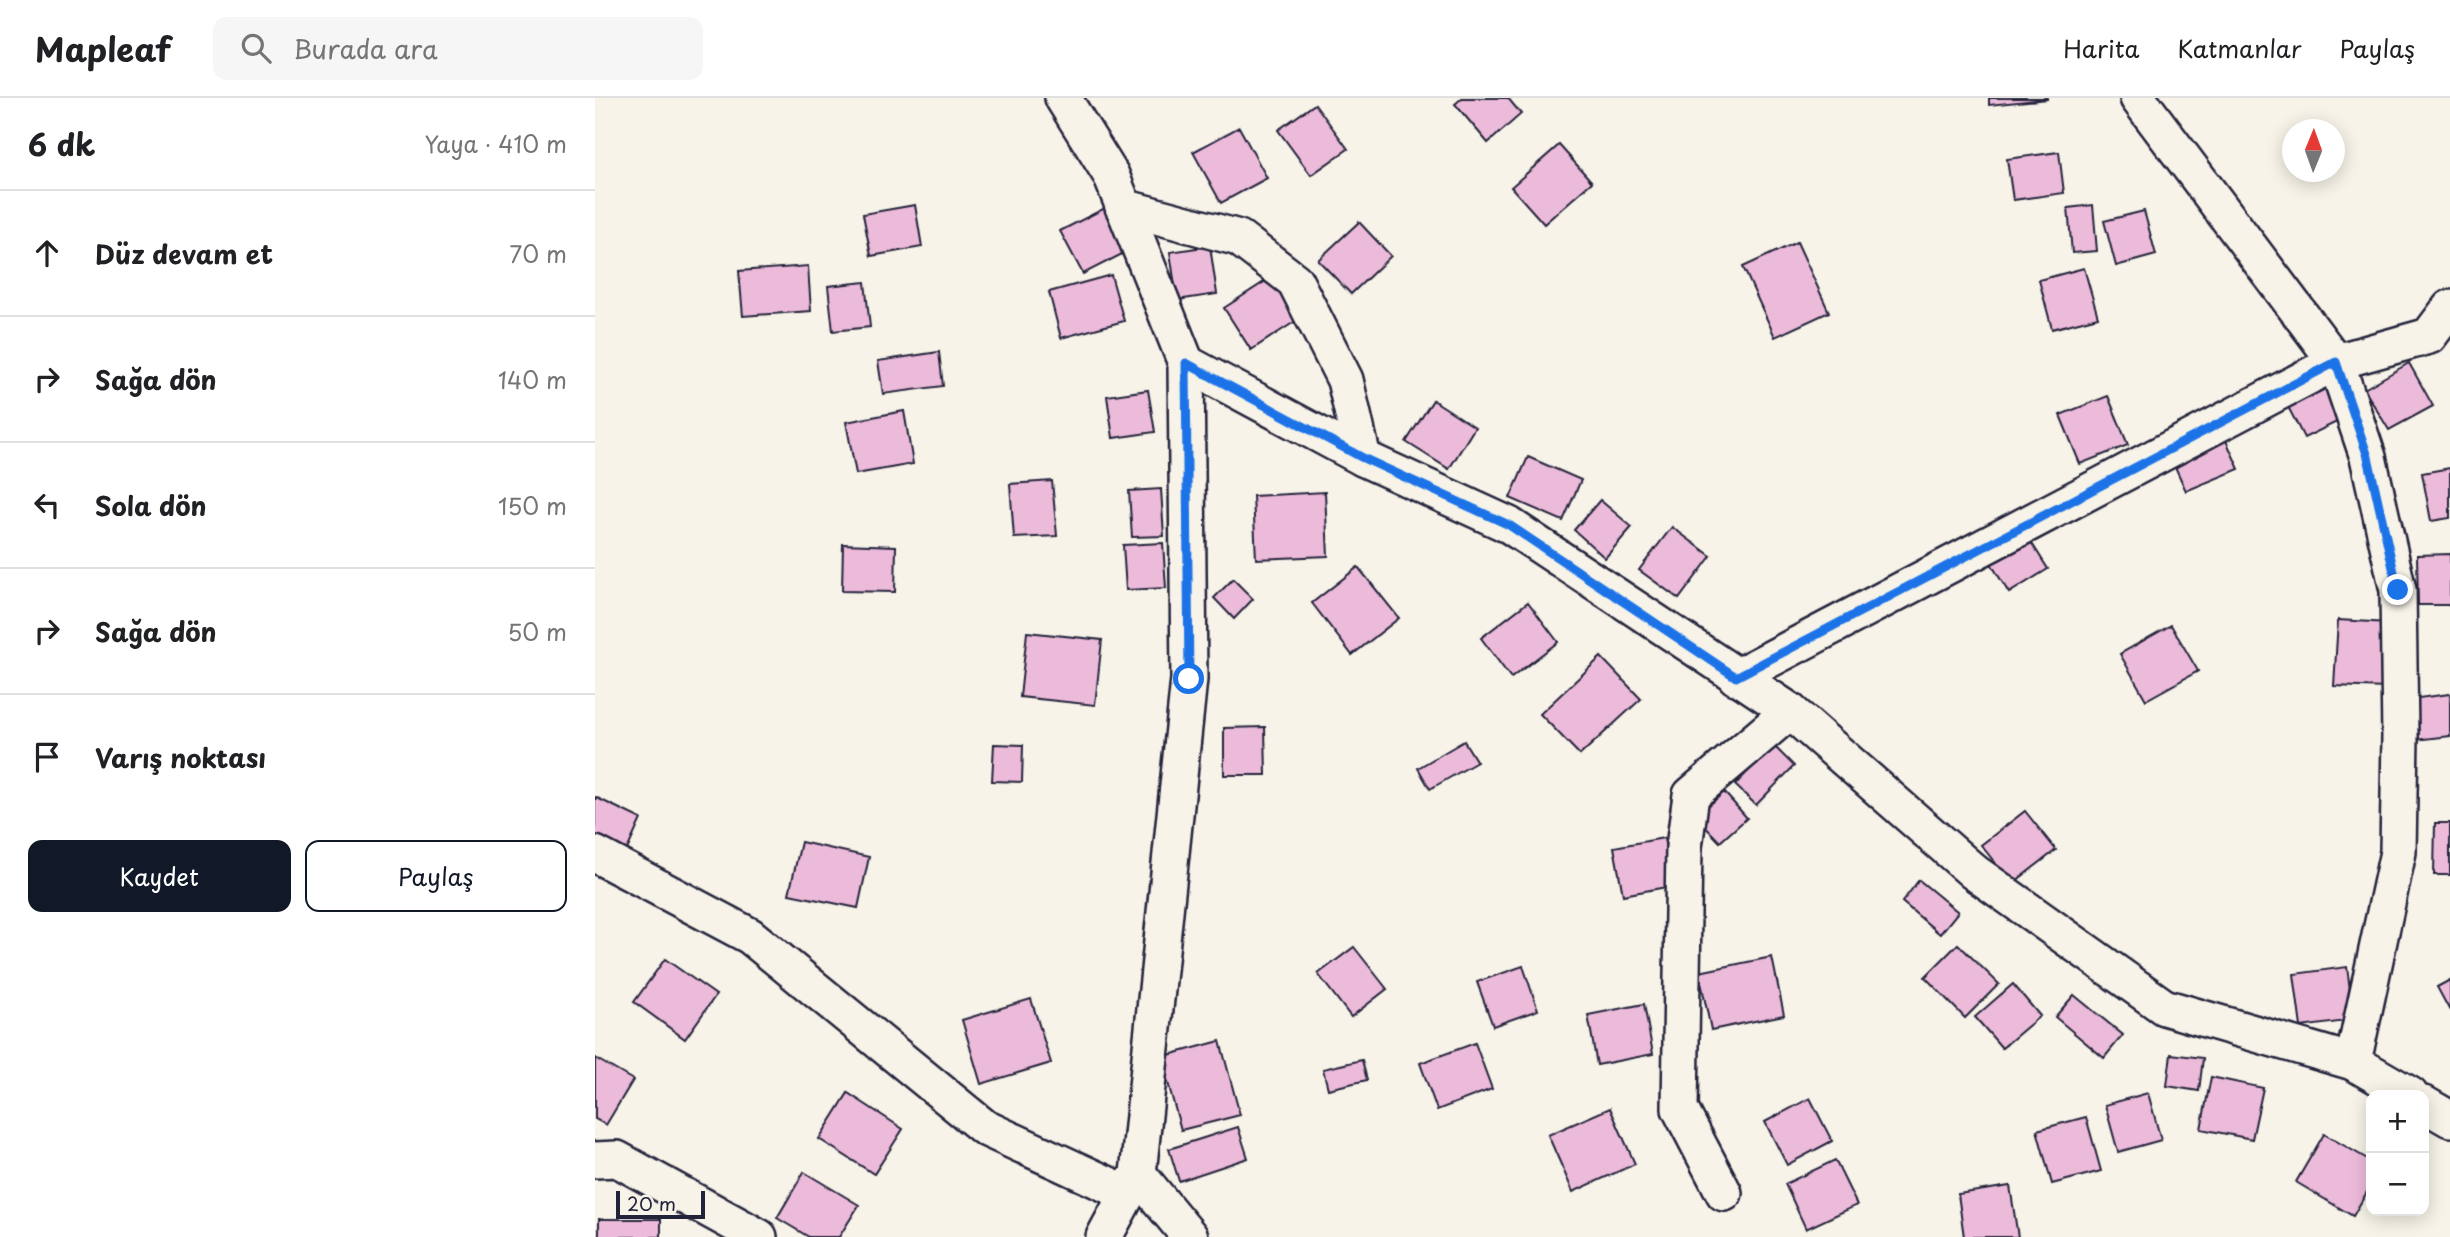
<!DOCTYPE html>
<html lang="tr">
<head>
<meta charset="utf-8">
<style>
	:root { --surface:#fff; --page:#f6f6f6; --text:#202124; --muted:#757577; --line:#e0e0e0; --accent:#111827 }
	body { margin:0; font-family:"Playpen Sans",sans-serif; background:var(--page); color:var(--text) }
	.controls { position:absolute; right:21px; bottom:21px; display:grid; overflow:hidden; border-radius:14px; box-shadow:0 4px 18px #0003 }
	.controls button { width:63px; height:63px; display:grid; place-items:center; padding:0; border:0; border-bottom:2px solid var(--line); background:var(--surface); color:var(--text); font:35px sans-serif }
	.compass { position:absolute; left:1687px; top:21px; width:63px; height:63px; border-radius:50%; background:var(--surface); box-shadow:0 4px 18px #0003; rotate:1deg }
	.scale { position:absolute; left:21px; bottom:18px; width:89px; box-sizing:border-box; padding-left:7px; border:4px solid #22223b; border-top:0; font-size:19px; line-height:24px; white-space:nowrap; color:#22223b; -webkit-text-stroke:5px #f7f3e8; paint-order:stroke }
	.stop { position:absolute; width:21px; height:21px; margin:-16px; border:5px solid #1a73e8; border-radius:50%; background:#fff }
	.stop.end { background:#1a73e8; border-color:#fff; box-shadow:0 2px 7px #0008 }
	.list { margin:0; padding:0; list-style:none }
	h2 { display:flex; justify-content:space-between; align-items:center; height:91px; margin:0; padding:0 28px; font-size:30px }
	h2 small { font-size:23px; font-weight:400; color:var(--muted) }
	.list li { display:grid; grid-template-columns:46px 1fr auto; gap:21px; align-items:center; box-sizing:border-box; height:126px; padding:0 28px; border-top:2px solid var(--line) }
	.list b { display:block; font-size:26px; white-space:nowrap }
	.list em { font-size:23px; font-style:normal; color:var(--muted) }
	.actions { display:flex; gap:14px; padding:21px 28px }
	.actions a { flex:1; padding:16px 0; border:2px solid var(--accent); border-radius:14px; text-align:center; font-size:24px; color:var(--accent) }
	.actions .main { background:var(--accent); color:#fff }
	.icon { flex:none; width:38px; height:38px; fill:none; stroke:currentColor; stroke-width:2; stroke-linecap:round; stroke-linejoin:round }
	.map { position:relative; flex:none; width:1855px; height:1139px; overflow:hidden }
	header { display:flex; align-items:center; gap:42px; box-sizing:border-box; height:98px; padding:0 35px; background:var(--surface); border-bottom:2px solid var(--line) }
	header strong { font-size:33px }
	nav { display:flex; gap:38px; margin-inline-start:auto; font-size:24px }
	.search { width:490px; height:63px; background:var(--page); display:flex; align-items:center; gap:18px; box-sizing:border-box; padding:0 24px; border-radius:14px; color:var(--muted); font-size:26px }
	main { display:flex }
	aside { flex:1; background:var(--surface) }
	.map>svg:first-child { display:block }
	.building { fill:#edbbda; stroke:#22223b; stroke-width:2 }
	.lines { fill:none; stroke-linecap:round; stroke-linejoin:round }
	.minor-casing { stroke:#22223b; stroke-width:40 }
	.minor { stroke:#f7f3e8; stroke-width:35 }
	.route { stroke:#1a73e8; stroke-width:9 }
</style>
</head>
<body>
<header>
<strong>Mapleaf</strong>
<div class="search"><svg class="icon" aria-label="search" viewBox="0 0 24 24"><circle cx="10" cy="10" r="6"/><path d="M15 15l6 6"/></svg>Burada ara</div>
<nav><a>Harita</a><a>Katmanlar</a><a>Paylaş</a></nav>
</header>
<main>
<aside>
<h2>6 dk<small>Yaya · 410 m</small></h2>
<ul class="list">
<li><svg class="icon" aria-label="ahead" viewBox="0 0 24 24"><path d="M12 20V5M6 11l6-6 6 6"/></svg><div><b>Düz devam et</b></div><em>70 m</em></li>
<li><svg class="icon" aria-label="right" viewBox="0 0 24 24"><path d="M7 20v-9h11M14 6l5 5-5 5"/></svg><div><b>Sağa dön</b></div><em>140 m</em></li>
<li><svg class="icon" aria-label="left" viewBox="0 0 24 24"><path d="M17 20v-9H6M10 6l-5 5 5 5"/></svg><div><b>Sola dön</b></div><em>150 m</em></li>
<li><svg class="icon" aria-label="right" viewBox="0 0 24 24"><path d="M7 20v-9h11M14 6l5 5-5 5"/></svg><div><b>Sağa dön</b></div><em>50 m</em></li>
<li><svg class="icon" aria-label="arrive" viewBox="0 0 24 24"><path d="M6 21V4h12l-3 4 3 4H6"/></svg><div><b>Varış noktası</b></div></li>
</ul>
<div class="actions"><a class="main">Kaydet</a><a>Paylaş</a></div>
</aside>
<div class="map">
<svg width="1855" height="1139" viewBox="0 0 1855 1139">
	<rect width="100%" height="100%" fill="#f7f3e8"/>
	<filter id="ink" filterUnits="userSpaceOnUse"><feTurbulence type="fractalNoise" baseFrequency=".0143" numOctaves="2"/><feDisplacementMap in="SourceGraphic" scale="14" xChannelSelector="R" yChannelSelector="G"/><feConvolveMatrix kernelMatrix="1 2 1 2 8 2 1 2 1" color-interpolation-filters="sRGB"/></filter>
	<g filter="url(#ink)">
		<g class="building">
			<path d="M 867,0 L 913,0 L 926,16 L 893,45 L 860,6 Z"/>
			<path d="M 1394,0 L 1452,0 L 1452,1 L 1394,7 Z"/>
			<path d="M 720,6 L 753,51 L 716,77 L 683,32 Z"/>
			<path d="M 644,29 L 672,80 L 626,105 L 598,54 Z"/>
			<path d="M 964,47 L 997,84 L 949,126 L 916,89 Z"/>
			<path d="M 1464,54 L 1469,95 L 1418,102 L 1412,61 Z"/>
			<path d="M 320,107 L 327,149 L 276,158 L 268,116 Z"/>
			<path d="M 1498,107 L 1502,153 L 1477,155 L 1473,110 Z"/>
			<path d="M 510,110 L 533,153 L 488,176 L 465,133 Z"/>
			<path d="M 1549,113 L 1561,157 L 1521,168 L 1509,123 Z"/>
			<path d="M 764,124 L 796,158 L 756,196 L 723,162 Z"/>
			<path d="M 1202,144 L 1234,214 L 1180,239 L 1148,169 Z"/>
			<path d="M 615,148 L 622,196 L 582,202 L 575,154 Z"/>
			<path d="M 213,168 L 216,213 L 148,218 L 144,173 Z"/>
			<path d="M 1489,170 L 1503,219 L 1457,231 L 1444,182 Z"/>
			<path d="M 516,177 L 529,223 L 466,240 L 454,194 Z"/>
			<path d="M 677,179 L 704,221 L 656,252 L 629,210 Z"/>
			<path d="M 270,184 L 275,229 L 238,233 L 233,188 Z"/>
			<path d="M 344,254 L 348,288 L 288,296 L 283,263 Z"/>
			<path d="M 1814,265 L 1838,308 L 1794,332 L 1769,291 Z"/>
			<path d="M 1727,280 L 1748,321 L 1709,340 L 1689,301 Z"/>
			<path d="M 553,292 L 560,334 L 518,340 L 512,298 Z"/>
			<path d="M 1513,298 L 1533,347 L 1485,366 L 1465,317 Z"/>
			<path d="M 838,302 L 880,329 L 854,371 L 811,344 Z"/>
			<path d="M 309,313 L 318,366 L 261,376 L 251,324 Z"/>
			<path d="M 1630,340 L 1644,371 L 1591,393 L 1577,362 Z"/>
			<path d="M 933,359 L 986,382 L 968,423 L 915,400 Z"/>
			<path d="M 1855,370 L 1855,420 L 1836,423 L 1827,375 Z"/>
			<path d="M 457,383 L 462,438 L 419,440 L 415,386 Z"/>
			<path d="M 566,391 L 569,438 L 537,439 L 534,393 Z"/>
			<path d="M 730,394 L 733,458 L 661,461 L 658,398 Z"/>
			<path d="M 1005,402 L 1037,429 L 1010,460 L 979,432 Z"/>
			<path d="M 1077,429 L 1116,458 L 1084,501 L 1044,472 Z"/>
			<path d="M 1431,436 L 1453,471 L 1414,495 L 1392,459 Z"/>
			<path d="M 568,445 L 571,490 L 531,492 L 528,447 Z"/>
			<path d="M 248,446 L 301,448 L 300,494 L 247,493 Z"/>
			<path d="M 1855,456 L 1855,507 L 1823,507 L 1822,457 Z"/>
			<path d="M 763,469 L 804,520 L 757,557 L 717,505 Z"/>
			<path d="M 638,481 L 658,501 L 639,521 L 619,500 Z"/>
			<path d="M 933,504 L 963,544 L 916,580 L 886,540 Z"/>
			<path d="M 1743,522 L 1794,525 L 1791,590 L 1739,588 Z"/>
			<path d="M 1576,527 L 1603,573 L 1551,602 L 1525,556 Z"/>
			<path d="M 432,534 L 507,542 L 500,607 L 425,599 Z"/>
			<path d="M 1006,559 L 1046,601 L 985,657 L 945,616 Z"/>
			<path d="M 1855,596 L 1855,638 L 1820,642 L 1815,601 Z"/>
			<path d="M 670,629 L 671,677 L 629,677 L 629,630 Z"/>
			<path d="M 869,643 L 882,664 L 835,691 L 823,670 Z"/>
			<path d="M 399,646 L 428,647 L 427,684 L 397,683 Z"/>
			<path d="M 1178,647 L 1199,668 L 1161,707 L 1140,687 Z"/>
			<path d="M 1129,694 L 1152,720 L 1125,744 L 1101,719 Z"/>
			<path d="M 0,699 L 46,721 L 28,761 L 0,748 Z"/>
			<path d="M 1430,713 L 1461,752 L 1417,786 L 1386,747 Z"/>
			<path d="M 1840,725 L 1855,725 L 1855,777 L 1839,777 Z"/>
			<path d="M 1069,740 L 1077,788 L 1028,797 L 1019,749 Z"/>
			<path d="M 206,744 L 274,759 L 263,810 L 194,796 Z"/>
			<path d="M 1324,782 L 1363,814 L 1345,836 L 1307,804 Z"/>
			<path d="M 1363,846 L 1404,886 L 1370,920 L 1330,879 Z"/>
			<path d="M 759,849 L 792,891 L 756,919 L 723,876 Z"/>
			<path d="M 1177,859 L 1189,917 L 1116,932 L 1104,874 Z"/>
			<path d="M 70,861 L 121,897 L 90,941 L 39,904 Z"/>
			<path d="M 928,868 L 943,912 L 898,928 L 882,884 Z"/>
			<path d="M 1752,869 L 1759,922 L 1706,929 L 1699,876 Z"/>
			<path d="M 1855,882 L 1855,913 L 1842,889 Z"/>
			<path d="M 1418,886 L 1445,918 L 1407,950 L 1380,919 Z"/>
			<path d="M 1479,897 L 1528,937 L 1509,960 L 1460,919 Z"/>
			<path d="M 436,901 L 456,965 L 386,986 L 367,922 Z"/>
			<path d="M 1049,906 L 1058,956 L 1002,967 L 993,917 Z"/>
			<path d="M 625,943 L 645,1017 L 586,1032 L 566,959 Z"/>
			<path d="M 880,945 L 897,991 L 842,1012 L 825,965 Z"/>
			<path d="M 1576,956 L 1608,960 L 1604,993 L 1572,988 Z"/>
			<path d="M 0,960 L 38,982 L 11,1027 L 0,1021 Z"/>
			<path d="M 767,962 L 772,982 L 733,991 L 728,971 Z"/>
			<path d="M 1616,979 L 1668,990 L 1657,1041 L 1606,1031 Z"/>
			<path d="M 253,995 L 308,1031 L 279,1076 L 224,1041 Z"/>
			<path d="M 1553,995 L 1566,1042 L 1523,1054 L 1510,1007 Z"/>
			<path d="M 1215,1000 L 1237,1043 L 1192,1067 L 1170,1024 Z"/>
			<path d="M 1015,1010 L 1040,1066 L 978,1094 L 953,1037 Z"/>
			<path d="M 1491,1019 L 1506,1073 L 1457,1086 L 1442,1032 Z"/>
			<path d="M 643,1029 L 653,1060 L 584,1083 L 574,1051 Z"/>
			<path d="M 1729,1036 L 1776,1063 L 1776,1087 L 1758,1118 L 1701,1084 Z"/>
			<path d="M 1240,1062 L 1262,1107 L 1211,1131 L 1190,1086 Z"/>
			<path d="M 209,1074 L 264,1107 L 244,1139 L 214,1139 L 182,1120 Z"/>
			<path d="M 1415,1088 L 1423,1139 L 1369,1139 L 1363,1096 Z"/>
			<rect x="4" y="1121" width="62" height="18"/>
		</g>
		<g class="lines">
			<defs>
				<g id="minor">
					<path d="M 468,0 L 516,77 L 591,265 L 594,581 L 543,1076 L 509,1139"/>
					<path d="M 1543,0 L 1741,264 L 1773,359 L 1803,492 L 1805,639 L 1803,754 L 1758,964"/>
					<path d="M 528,109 L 644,140 L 700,183 L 750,282 L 768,360"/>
					<path d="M 591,265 L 768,360 L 914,427 L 1195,613 L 1379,774 L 1569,909 L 1758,964 L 1815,997"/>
					<path d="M 1141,579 L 1741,264 L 1834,238 L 1855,210"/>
					<path d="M 0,756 L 155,838 L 390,1030 L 531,1095"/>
					<path d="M 1829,1006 L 1855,1021"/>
					<path d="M 0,1062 L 22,1061 L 164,1139"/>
					<path d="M 543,1076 L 595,1139"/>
					<path d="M 1129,1095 L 1085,1011 L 1089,749 L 1096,697 L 1195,613"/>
				</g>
			</defs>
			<use href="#minor" class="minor-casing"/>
			<use href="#minor" class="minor"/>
		</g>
	</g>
	<g class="lines" filter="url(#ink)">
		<path class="route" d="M 594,581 L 591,265 L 768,360 L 914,427 L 1141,579 L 1741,264 L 1773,359 L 1803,492"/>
	</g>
</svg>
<div class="controls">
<button>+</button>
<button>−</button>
</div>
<svg class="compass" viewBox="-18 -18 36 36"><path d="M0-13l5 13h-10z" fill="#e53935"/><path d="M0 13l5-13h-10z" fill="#757577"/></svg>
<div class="scale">20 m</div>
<div class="stop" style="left:594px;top:581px"></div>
<div class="stop end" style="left:1803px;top:492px"></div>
</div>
</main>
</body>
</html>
